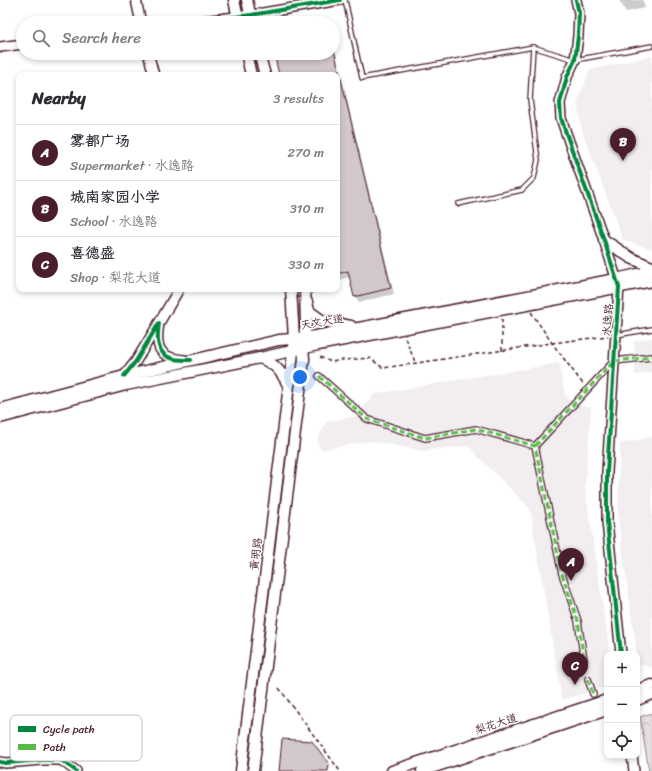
<!DOCTYPE html>
<html lang="en">
<head>
<meta charset="utf-8">
<style>
	:root { --surface:#fff; --page:#f2f2f3; --text:#2b2b33; --muted:#7c7c81; --line:#e1e1e2; --accent:#4a1f2b }
	body { margin:0; font-family:Sriracha,"LXGW WenKai TC",sans-serif; background:var(--page); color:var(--text) }
	.controls { position:absolute; right:12px; bottom:12px; display:grid; overflow:hidden; border-radius:8px; box-shadow:0 2px 6px #0003 }
	.controls button { width:36px; height:36px; display:grid; place-items:center; padding:0; border:0; border-bottom:1px solid var(--line); background:var(--surface); color:var(--text); font:20px sans-serif }
	.you { position:absolute; left:300px; top:377px; width:14px; height:14px; margin:-10px; border:3px solid #fff; border-radius:50%; background:#1a73e8; box-shadow:0 0 0 6px #1a73e833 }
	.badge { display:grid; place-items:center; width:26px; height:26px; border-radius:50%; background:var(--accent); color:#fff; font-size:13px; font-weight:700 }
	.pin { position:absolute; translate:-50% -33px; filter:drop-shadow(0 1px 2px #0008) }
	.pin::after { content:''; position:absolute; top:21px; width:14px; height:12px; background:inherit; clip-path:polygon(0 0,100% 0,50% 100%) }
	.list { margin:0; padding:0; list-style:none }
	h2 { display:flex; justify-content:space-between; align-items:center; height:52px; margin:0; padding:0 16px; font-size:17px }
	h2 small { font-size:13px; font-weight:400; color:var(--muted) }
	.list li { display:grid; grid-template-columns:26px 1fr auto; gap:12px; align-items:center; box-sizing:border-box; height:56px; padding:0 16px; border-top:1px solid var(--line) }
	.list b { display:block; font-size:15px; white-space:nowrap }
	.list p { margin:0; font-size:13px; white-space:nowrap; color:var(--muted) }
	.list em { font-size:13px; font-style:normal; color:var(--muted) }
	.icon { flex:none; width:22px; height:22px; fill:none; stroke:currentColor; stroke-width:2; stroke-linecap:round; stroke-linejoin:round }
	.map { position:relative; flex:none; width:652px; height:771px; overflow:hidden }
	.search { position:absolute; background:var(--surface); box-shadow:0 2px 6px #0003; left:16px; top:16px; width:324px; height:44px; display:flex; align-items:center; gap:10px; box-sizing:border-box; padding:0 14px; border-radius:22px; color:var(--muted); font-size:15px }
	.panel { position:absolute; background:var(--surface); box-shadow:0 2px 6px #0003; left:16px; top:72px; width:324px; height:220px; border-radius:8px }
	.map>svg:first-child { display:block }
	.built { fill:#f2eeef }
	.park { fill:url(#park-crowns); stroke:#987e86 }
	.shadow { fill:#0003 }
	.building { fill:#d2c7cb; stroke:#4a1f2b }
	.lines { fill:none; stroke-linecap:round; stroke-linejoin:round }
	.service-casing { stroke:#4a1f2b; stroke-width:6 }
	.pedestrian-casing { stroke:#4a1f2b; stroke-width:8 }
	.tertiary-casing { stroke:#4a1f2b; stroke-width:12 }
	.secondary-casing { stroke:#4a1f2b; stroke-width:13 }
	.path { stroke:#4a1f2b; stroke-width:1.5; stroke-dasharray:4 3; stroke-linecap:butt }
	.service { stroke:#fff; stroke-width:3.5 }
	.pedestrian { stroke:#fff; stroke-width:5.5 }
	.tertiary { stroke:#fff; stroke-width:9 }
	.secondary { stroke:#fff; stroke-width:10 }
	.quiet { stroke:#58b947; stroke-width:3; stroke-dasharray:6 3; stroke-linecap:butt }
	.cycleway-casing { stroke:#fff; stroke-width:6 }
	.cycleway { stroke:#00873e; stroke-width:4 }
	.labels { text-anchor:middle; dominant-baseline:central; stroke-width:3; stroke-linejoin:round; paint-order:stroke }
	.street-label { font-size:11px; fill:#4a1f2b; stroke:#fff }
	.key { fill:#fff; stroke:#c9bcbf; stroke-width:1 }
	.key-label { font-size:11px; fill:#4a1f2b }
</style>
</head>
<body>
<div class="map">
<svg width="652" height="771" viewBox="0 0 652 771">
	<defs>
		<pattern id="park-crowns" width="20" height="18" patternUnits="userSpaceOnUse"><rect width="20" height="18" fill="#e5dee0"/><path d="M2 6a3 3 0 1 1 6 0M12 15a3 3 0 1 1 6 0" fill="none" stroke="#c6bec0"/></pattern>
	</defs>
	<rect width="100%" height="100%" fill="#fff"/>
	<filter id="ink" filterUnits="userSpaceOnUse"><feTurbulence type="fractalNoise" baseFrequency=".025" numOctaves="2"/><feDisplacementMap in="SourceGraphic" scale="8" xChannelSelector="R" yChannelSelector="G"/><feConvolveMatrix kernelMatrix="1 2 1 2 8 2 1 2 1" color-interpolation-filters="sRGB"/></filter>
	<g filter="url(#ink)">
		<g class="built">
			<path d="M 652,56 L 652,248 L 650,249 L 623,240 L 582,131 L 577,103 L 590,70 Z"/>
			<path d="M 652,338 L 652,372 L 635,375 L 634,341 Z"/>
			<path d="M 559,363 L 565,395 L 575,405 L 591,407 L 585,487 L 610,654 L 607,654 L 607,684 L 605,687 L 562,700 L 530,509 L 468,446 L 424,451 L 370,441 L 321,450 L 317,441 L 326,422 L 356,416 L 374,394 Z"/>
			<path d="M 652,437 L 652,668 L 638,663 L 618,517 L 620,444 Z"/>
		</g>
		<path class="park" d="M 652,713 L 652,771 L 649,771 L 640,717 Z"/>
		<g class="shadow">
			<path d="M 619,0 L 643,0 L 645,8 L 626,12 Z"/>
			<path d="M 333,41 L 394,294 L 359,302 L 355,296 L 351,277 L 337,280 L 337,75 L 280,75 L 275,53 L 333,53 Z"/>
		</g>
		<g class="building">
			<path d="M 333,46 L 391,288 L 354,297 L 348,271 L 337,274 L 337,75 L 279,75 L 274,53 L 333,53 Z"/>
			<path d="M 282,739 L 312,741 L 329,764 L 328,771 L 279,771 Z"/>
		</g>
		<g class="lines">
			<defs>
				<g id="service">
					<path d="M 345,0 L 362,78 L 533,47 L 575,60 L 652,46"/>
					<path d="M 458,204 L 522,190 L 534,178 L 538,160 L 530,100 L 533,47"/>
					<path d="M 616,335 L 652,329"/>
				</g>
				<g id="pedestrian">
					<path d="M 319,376 L 367,419 L 425,438 L 476,429 L 535,446 L 562,574 L 578,621 L 584,660"/>
					<path d="M 535,446 L 614,361 L 652,357"/>
					<path d="M 588,679 L 593,694"/>
				</g>
				<g id="tertiary">
					<path d="M 136,0 L 141,23"/>
					<path d="M 576,0 L 579,13 L 578,36 L 575,60 L 567,77 L 560,103 L 561,118 L 566,133 L 604,240 L 619,287 L 607,472 L 607,522 L 621,654"/>
					<path d="M 187,23 L 251,15 L 340,0"/>
					<path d="M 0,47 L 23,44"/>
					<path d="M 148,53 L 154,75"/>
					<path d="M 159,323 L 179,289"/>
					<path d="M 124,376 L 136,361 L 159,323 C 155,347 158,358 185,360"/>
					<path d="M 632,756 L 634,771"/>
					<path d="M 0,762 L 6,763 L 42,760 L 61,760 L 76,771"/>
				</g>
				<g id="secondary">
					<path d="M 234,0 L 239,23"/>
					<path d="M 247,0 L 252,23"/>
					<path d="M 246,53 L 251,75"/>
					<path d="M 259,53 L 265,75"/>
					<path d="M 604,240 L 631,258 L 652,267"/>
					<path d="M 307,302 L 309,311 L 323,321 L 351,326"/>
					<path d="M 260,358 C 275,364 281,371 288,385"/>
					<path d="M 0,409 L 124,376 L 279,340 L 304,338 L 327,334 L 616,279 L 652,271"/>
					<path d="M 0,418 L 126,385 L 260,358 L 318,345 L 652,281"/>
					<path d="M 637,690 L 652,685"/>
					<path d="M 637,700 L 652,694"/>
					<path d="M 241,771 L 292,361 L 294,339 L 291,289"/>
					<path d="M 253,771 L 304,359 L 303,347 L 306,323 L 305,289"/>
					<path d="M 392,771 L 607,700"/>
					<path d="M 422,771 L 607,710"/>
				</g>
			</defs>
			<use href="#service" class="service-casing"/>
			<use href="#pedestrian" class="pedestrian-casing"/>
			<use href="#tertiary" class="tertiary-casing"/>
			<use href="#secondary" class="secondary-casing"/>
			<g class="path">
				<path d="M 531,312 L 552,343 L 583,384"/>
				<path d="M 502,319 L 502,351"/>
				<path d="M 405,338 L 416,364"/>
				<path d="M 320,357 L 331,362 L 342,360 L 370,358 L 383,368 L 552,343 L 608,336"/>
				<path d="M 279,688 L 340,771"/>
			</g>
			<use href="#service" class="service"/>
			<use href="#pedestrian" class="pedestrian"/>
			<use href="#tertiary" class="tertiary"/>
			<use href="#secondary" class="secondary"/>
			<g class="quiet">
				<path d="M 319,376 L 367,419 L 425,438 L 476,429 L 535,446 L 562,574 L 578,621 L 584,660"/>
				<path d="M 535,446 L 614,361 L 652,357"/>
				<path d="M 588,679 L 593,694"/>
			</g>
			<defs>
				<g id="cycleway">
					<path d="M 576,0 L 579,13 L 578,36 L 575,60 L 567,77 L 560,103 L 561,118 L 566,133 L 604,240 L 619,287 L 607,472 L 607,522 L 621,654"/>
					<path d="M 187,23 L 251,15 L 340,0"/>
					<path d="M 124,376 L 136,361 L 159,323 C 157,337 155,355 174,359 C 180,360 185,360 191,360"/>
					<path d="M 0,762 L 6,763 L 42,760 L 61,760 L 76,771"/>
				</g>
			</defs>
			<use href="#cycleway" class="cycleway-casing"/>
			<use href="#cycleway" class="cycleway"/>
		</g>
	</g>
	<g class="labels">
		<g class="street-label">
			<text transform="translate(608 320) rotate(-86)">水逸路</text>
			<text transform="translate(322 322) rotate(-10)">天文大道</text>
			<text transform="translate(256 554) rotate(-83)">黄明路</text>
			<text transform="translate(496 724) rotate(-18)">梨花大道</text>
		</g>
	</g>
	<rect x="10" y="715" width="132" height="46" rx="6" class="key"/>
	<rect x="18" y="726" width="18" height="6" fill="#00873e"/>
	<rect x="18" y="744" width="18" height="6" fill="#58b947"/>
	<g class="key-label">
		<text x="43" y="733">Cycle path</text>
		<text x="43" y="751">Path</text>
	</g>
</svg>
<div class="controls">
<button>+</button>
<button>−</button>
<button><svg class="icon" aria-label="locate" viewBox="0 0 24 24"><circle cx="12" cy="12" r="6"/><path d="M12 2v4M12 18v4M2 12h4M18 12h4"/></svg></button>
</div>
<div class="you"></div>
<div class="pin badge" style="left:571px;top:581px">A</div>
<div class="pin badge" style="left:623px;top:161px">B</div>
<div class="pin badge" style="left:575px;top:685px">C</div>
<div class="search"><svg class="icon" aria-label="search" viewBox="0 0 24 24"><circle cx="10" cy="10" r="6"/><path d="M15 15l6 6"/></svg>Search here</div>
<section class="panel">
<h2>Nearby<small>3 results</small></h2>
<ul class="list">
<li><span class="badge">A</span><div><b>雾都广场</b><p>Supermarket · 水逸路</p></div><em>270 m</em></li>
<li><span class="badge">B</span><div><b>城南家园小学</b><p>School · 水逸路</p></div><em>310 m</em></li>
<li><span class="badge">C</span><div><b>喜德盛</b><p>Shop · 梨花大道</p></div><em>330 m</em></li>
</ul>
</section>
</div>
</body>
</html>
